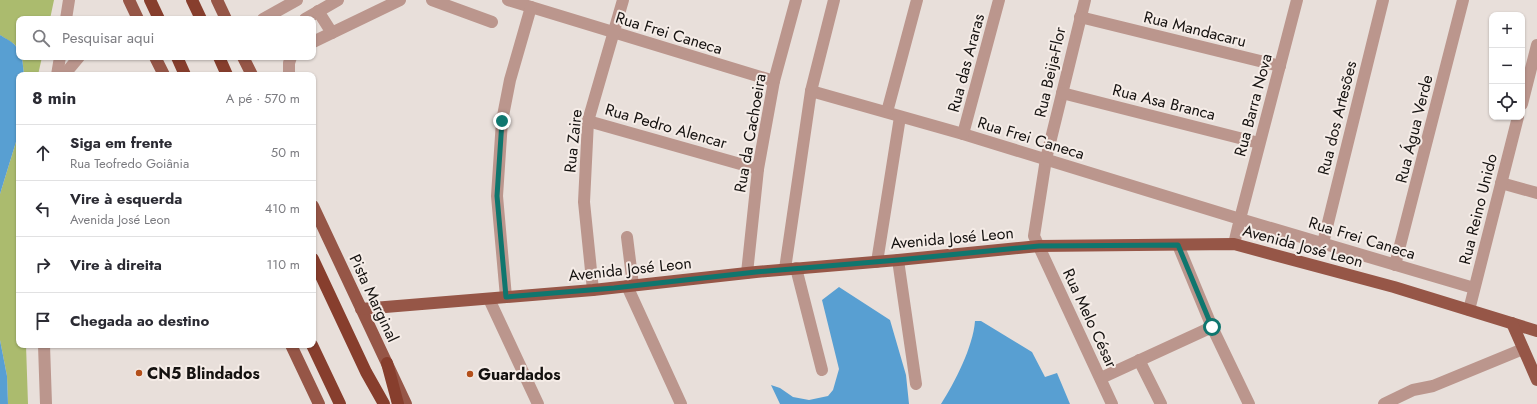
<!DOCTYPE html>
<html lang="pt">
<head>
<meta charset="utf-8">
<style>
	:root { --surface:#fff; --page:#f2f2f3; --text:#2b2b33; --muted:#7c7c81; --line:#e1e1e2 }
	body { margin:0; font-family:Jost,sans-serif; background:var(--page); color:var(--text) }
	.controls { position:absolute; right:12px; top:12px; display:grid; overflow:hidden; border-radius:8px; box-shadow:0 1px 3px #0004 }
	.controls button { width:36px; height:36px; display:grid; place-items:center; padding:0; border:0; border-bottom:1px solid var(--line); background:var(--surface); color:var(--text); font:20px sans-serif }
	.stop { position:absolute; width:12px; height:12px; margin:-9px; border:3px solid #0f766e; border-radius:50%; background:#fff }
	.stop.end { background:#0f766e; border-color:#fff; box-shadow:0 1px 4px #0008 }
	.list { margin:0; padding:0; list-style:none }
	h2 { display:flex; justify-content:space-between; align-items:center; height:52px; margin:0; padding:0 16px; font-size:17px }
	h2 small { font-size:13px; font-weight:400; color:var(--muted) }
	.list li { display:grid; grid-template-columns:26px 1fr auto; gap:12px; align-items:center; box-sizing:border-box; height:56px; padding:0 16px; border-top:1px solid var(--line) }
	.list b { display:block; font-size:15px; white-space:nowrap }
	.list p { margin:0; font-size:13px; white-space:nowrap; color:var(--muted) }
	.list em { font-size:13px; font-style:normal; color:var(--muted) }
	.icon { flex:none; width:22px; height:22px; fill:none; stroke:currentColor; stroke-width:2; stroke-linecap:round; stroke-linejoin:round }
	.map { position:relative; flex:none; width:1537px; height:404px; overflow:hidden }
	.search { position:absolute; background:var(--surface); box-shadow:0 1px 3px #0004; left:16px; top:16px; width:300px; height:44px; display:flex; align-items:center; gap:10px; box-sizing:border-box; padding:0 14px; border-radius:8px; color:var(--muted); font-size:15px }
	.panel { position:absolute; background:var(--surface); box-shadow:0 1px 3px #0004; left:16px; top:72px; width:300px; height:276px; border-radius:8px }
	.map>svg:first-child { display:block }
	.forest { fill:#abbb6e }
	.water { fill:#589fd2 }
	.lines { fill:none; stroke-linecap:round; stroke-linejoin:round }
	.minor { stroke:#bb968d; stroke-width:12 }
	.major { stroke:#965647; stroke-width:12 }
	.highway { stroke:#873e2d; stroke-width:12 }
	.route { stroke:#0f766e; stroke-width:5 }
	.poi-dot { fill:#b34f1a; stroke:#f5ece7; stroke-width:1.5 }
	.labels { text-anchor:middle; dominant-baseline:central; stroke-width:4; stroke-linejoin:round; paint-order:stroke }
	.street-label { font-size:16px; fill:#151210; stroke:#f5ece7 }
	.poi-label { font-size:16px; font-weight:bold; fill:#151210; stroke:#f5ece7; text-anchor:start }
</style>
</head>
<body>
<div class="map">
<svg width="1537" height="404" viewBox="0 0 1537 404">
	<rect width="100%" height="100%" fill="#e8dfda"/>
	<g class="forest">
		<path d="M 0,0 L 54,0 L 50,19 L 19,19 L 19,50 L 14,44 L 0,35 Z"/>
		<path d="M 22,57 L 42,57 L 38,75 L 24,75 Z"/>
		<path d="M 19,132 L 19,345 L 26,345 L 28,404 L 8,404 L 7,376 L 0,340 L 0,194 Z"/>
	</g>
	<g class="water">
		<path d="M 0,35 C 10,41 19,44 19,57 L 22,57 L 24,75 L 19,75 L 19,132 L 0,194 Z"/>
		<path d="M 839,287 L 890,320 L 906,375 L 909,404 L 780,404 L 771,385 L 780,388 L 793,397 L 809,400 L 828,396 L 833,390 L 839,369 L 822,300 Z"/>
		<path d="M 975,321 L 981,321 L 1032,352 L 1045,377 L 1057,373 L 1070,404 L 941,404 C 955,382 973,347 975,321 Z"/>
		<path d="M 0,340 L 7,376 L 8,404 L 0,404 Z"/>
	</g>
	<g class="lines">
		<g class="minor">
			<path d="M 432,0 L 492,22"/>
			<path d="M 508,0 L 774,81"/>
			<path d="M 1085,0 L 1046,159 L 1034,236 L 1112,404"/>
			<path d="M 1297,0 L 1240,219 L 1474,288"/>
			<path d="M 318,11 L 332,33"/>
			<path d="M 1080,17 L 1280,66"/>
			<path d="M 66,19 L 69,0"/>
			<path d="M 263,19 L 297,0"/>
			<path d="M 305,19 L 338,0"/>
			<path d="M 313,42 L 400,0"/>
			<path d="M 57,75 L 60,57"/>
			<path d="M 64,75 L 79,57"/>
			<path d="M 289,75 L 289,63 L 291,57"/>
			<path d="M 811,91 L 963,134 L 1240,219 L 1234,244"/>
			<path d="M 1062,93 L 1259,143"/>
			<path d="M 1522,104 L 1537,45"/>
			<path d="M 887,112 L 917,0"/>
			<path d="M 588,121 L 758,169"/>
			<path d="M 963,134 L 999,0"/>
			<path d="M 1501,183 L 1537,193"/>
			<path d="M 627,237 L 633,285"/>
			<path d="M 1323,243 L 1383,0"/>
			<path d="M 1178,245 L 1212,327 L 1249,404"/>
			<path d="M 898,260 L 916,384"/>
			<path d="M 877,262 L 900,117"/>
			<path d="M 1395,265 L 1463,0"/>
			<path d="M 796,268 L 822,370"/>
			<path d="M 785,269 L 811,91 L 834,0"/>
			<path d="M 747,273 L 758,169 L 774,81 L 796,0"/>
			<path d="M 627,286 L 681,404"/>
			<path d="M 593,290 L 584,202 L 588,121 L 623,0"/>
			<path d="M 506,297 L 497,196 L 502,121 L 510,80 L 531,7"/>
			<path d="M 489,299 L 538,404"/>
			<path d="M 1469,310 L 1518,117"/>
			<path d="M 44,345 L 46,404"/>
			<path d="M 1139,360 L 1161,404"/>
			<path d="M 1101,378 L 1212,327"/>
			<path d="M 1384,404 L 1413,390 L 1433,386 L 1523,349"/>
		</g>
		<g class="major">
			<path d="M 129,0 L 138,19"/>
			<path d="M 217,0 L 226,19"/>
			<path d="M 155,57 L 164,75"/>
			<path d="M 243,57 L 252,75"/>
			<path d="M 313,206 L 406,404"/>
			<path d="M 361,309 L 593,290 L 756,272 L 898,260 L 1039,246 L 1234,244 L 1394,287 L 1537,331"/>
			<path d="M 1512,323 L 1537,380"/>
			<path d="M 291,345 L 319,404"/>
		</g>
		<g class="highway">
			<path d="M 150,0 L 159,19"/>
			<path d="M 192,0 L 201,19"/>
			<path d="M 177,57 L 185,75"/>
			<path d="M 219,57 L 227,75"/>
			<path d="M 313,259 L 366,372 L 384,404"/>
			<path d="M 312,345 L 340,404"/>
			<path d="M 387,363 L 398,404"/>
		</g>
	</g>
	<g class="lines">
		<path class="route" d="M 502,121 L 497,196 L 506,297 L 614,288 L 756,272 L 898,260 L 1039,246 L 1178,245 L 1212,327"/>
	</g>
	<g class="poi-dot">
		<circle cx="139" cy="373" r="4"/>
		<circle cx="470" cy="374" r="4"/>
	</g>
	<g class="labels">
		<g class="street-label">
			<text transform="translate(1195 29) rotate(14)">Rua Mandacaru</text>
			<text transform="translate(669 33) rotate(17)">Rua Frei Caneca</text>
			<text transform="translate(966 63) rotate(-75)">Rua das Araras</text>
			<text transform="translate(1050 72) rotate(-77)">Rua Beija-Flor</text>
			<text transform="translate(1164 102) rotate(14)">Rua Asa Branca</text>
			<text transform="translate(1253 105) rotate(-75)">Rua Barra Nova</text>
			<text transform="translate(1337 118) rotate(-76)">Rua dos Artesões</text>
			<text transform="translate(666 126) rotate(16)">Rua Pedro Alencar</text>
			<text transform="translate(1414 129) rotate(-76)">Rua Água Verde</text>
			<text transform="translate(750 133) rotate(-80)">Rua da Cachoeira</text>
			<text transform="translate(1031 138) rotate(17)">Rua Frei Caneca</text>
			<text transform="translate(573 141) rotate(-84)">Rua Zaire</text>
			<text transform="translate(1478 209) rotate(-76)">Rua Reino Unido</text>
			<text transform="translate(952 238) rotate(-5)">Avenida José Leon</text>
			<text transform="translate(1362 238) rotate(17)">Rua Frei Caneca</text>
			<text transform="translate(1303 246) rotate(15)">Avenida José Leon</text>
			<text transform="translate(630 269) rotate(-6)">Avenida José Leon</text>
			<text transform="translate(374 298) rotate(65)">Pista Marginal</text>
			<text transform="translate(1090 318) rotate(65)">Rua Melo César</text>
		</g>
		<g class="poi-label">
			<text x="147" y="373">CN5 Blindados</text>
			<text x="478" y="374">Guardados</text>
		</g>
	</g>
</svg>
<div class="controls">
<button>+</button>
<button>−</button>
<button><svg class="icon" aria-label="locate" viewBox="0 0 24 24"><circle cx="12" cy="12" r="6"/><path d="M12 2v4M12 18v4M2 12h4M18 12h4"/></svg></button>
</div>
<div class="stop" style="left:1212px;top:327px"></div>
<div class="stop end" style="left:502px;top:121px"></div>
<div class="search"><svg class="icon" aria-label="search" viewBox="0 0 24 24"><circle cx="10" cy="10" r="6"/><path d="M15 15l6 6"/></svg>Pesquisar aqui</div>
<section class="panel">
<h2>8 min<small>A pé · 570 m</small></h2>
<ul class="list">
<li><svg class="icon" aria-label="ahead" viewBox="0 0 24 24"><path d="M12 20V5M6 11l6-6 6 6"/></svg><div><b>Siga em frente</b><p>Rua Teofredo Goiânia</p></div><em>50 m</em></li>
<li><svg class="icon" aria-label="left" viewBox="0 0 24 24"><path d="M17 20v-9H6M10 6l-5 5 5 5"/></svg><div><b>Vire à esquerda</b><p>Avenida José Leon</p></div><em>410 m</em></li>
<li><svg class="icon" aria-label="right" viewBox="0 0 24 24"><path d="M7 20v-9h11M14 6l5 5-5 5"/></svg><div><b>Vire à direita</b></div><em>110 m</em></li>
<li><svg class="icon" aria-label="arrive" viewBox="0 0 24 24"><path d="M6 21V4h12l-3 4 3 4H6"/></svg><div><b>Chegada ao destino</b></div></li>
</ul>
</section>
</div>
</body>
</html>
